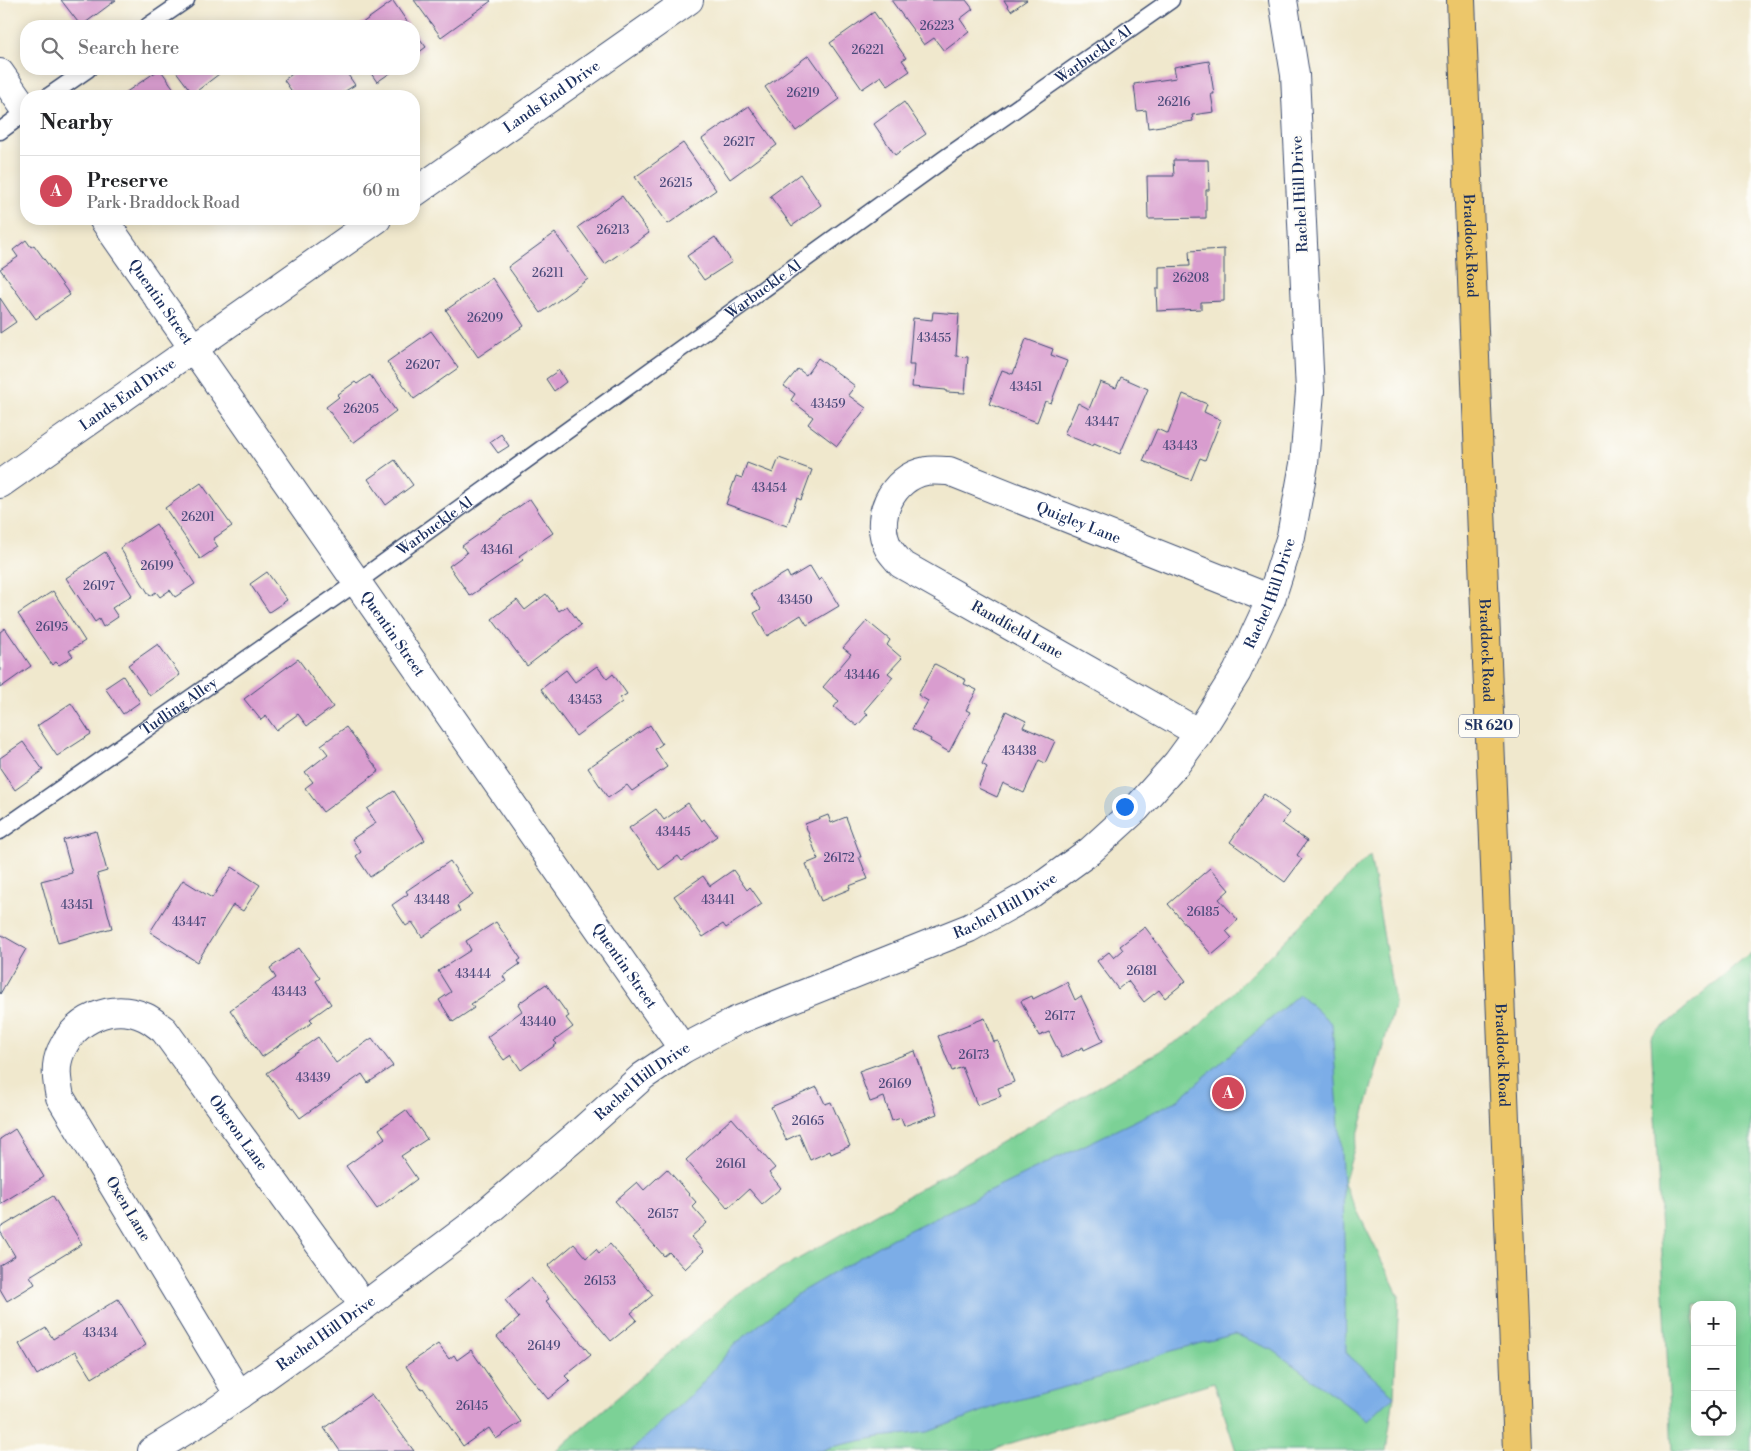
<!DOCTYPE html>
<html lang="en">
<head>
<meta charset="utf-8">
<style>
	:root { --surface:#fff; --page:#f2f2f2; --text:#202124; --muted:#757577; --line:#e0e0e0; --accent:#d1495b }
	body { margin:0; font-family:"Libre Bodoni",serif; background:var(--page); color:var(--text) }
	.controls { position:absolute; right:15px; bottom:15px; display:grid; overflow:hidden; border-radius:10px; box-shadow:0 2px 12px #0003 }
	.controls button { width:45px; height:45px; display:grid; place-items:center; padding:0; border:0; border-bottom:1px solid var(--line); background:var(--surface); color:var(--text); font:25px sans-serif }
	.you { position:absolute; left:1124px; top:806px; width:18px; height:18px; margin:-12px; border:4px solid #fff; border-radius:50%; background:#1a73e8; box-shadow:0 0 0 8px #1a73e833 }
	.badge { display:grid; place-items:center; width:32px; height:32px; border-radius:50%; background:var(--accent); color:#fff; font-size:16px; font-weight:700 }
	.pin { position:absolute; translate:-50% -50%; border:2px solid #fff; box-shadow:0 1px 5px #0006 }
	.list { margin:0; padding:0; list-style:none }
	h2 { display:flex; justify-content:space-between; align-items:center; height:65px; margin:0; padding:0 20px; font-size:21px }
	h2 small { font-size:16px; font-weight:400; color:var(--muted) }
	.list li { display:grid; grid-template-columns:32px 1fr auto; gap:15px; align-items:center; box-sizing:border-box; height:70px; padding:0 20px; border-top:1px solid var(--line) }
	.list b { display:block; font-size:19px; white-space:nowrap }
	.list p { margin:0; font-size:16px; white-space:nowrap; color:var(--muted) }
	.list em { font-size:16px; font-style:normal; color:var(--muted) }
	.icon { flex:none; width:28px; height:28px; fill:none; stroke:currentColor; stroke-width:2; stroke-linecap:round; stroke-linejoin:round }
	.map { position:relative; flex:none; width:1751px; height:1451px; overflow:hidden }
	.search { position:absolute; background:var(--surface); box-shadow:0 2px 12px #0003; left:20px; top:20px; width:400px; height:55px; display:flex; align-items:center; gap:12px; box-sizing:border-box; padding:0 18px; border-radius:20px; color:var(--muted); font-size:19px }
	.panel { position:absolute; background:var(--surface); box-shadow:0 2px 12px #0003; left:20px; top:90px; width:400px; height:135px; border-radius:20px }
	.map>svg:first-child { display:block }
	.green { fill:#7bd196; stroke:#4b807a; fill-rule:evenodd }
	.water { fill:#7bade7; stroke:#4b6ea2 }
	.building { fill:#d99dcf }
	.lines { fill:none; stroke-linecap:round; stroke-linejoin:round }
	.service-casing { stroke:#3b4b6f; stroke-width:19 }
	.minor-casing { stroke:#3b4b6f; stroke-width:30 }
	.primary-casing { stroke:#3b4b6f; stroke-width:30 }
	.service { stroke:#fff; stroke-width:16 }
	.minor { stroke:#fff; stroke-width:28 }
	.primary { stroke:#ecc669; stroke-width:28 }
	.labels { text-anchor:middle; dominant-baseline:central; stroke-width:4; stroke-linejoin:round; paint-order:stroke }
	.number-label { font-size:12px; fill:#4a4a7a }
	.shield { fill:#fdfcf7; stroke:#5f6c8c; stroke-width:1 }
	.shield-label { font-size:14px; font-weight:bold; fill:#1b2f5e }
	.street-label { font-size:15px; fill:#1b2f5e; stroke:#fdfcf7 }
</style>
</head>
<body>
<div class="map">
<svg width="1751" height="1451" viewBox="0 0 1751 1451">
	<rect width="100%" height="100%" fill="#fdfcf7"/>
	<filter id="ink" filterUnits="userSpaceOnUse"><feTurbulence type="fractalNoise" baseFrequency=".02" numOctaves="2"/><feDisplacementMap in="SourceGraphic" scale="10" xChannelSelector="R" yChannelSelector="G"/><feConvolveMatrix kernelMatrix="1 2 1 2 8 2 1 2 1" color-interpolation-filters="sRGB"/></filter>
	<filter id="wash" filterUnits="userSpaceOnUse"><feTurbulence type="fractalNoise" baseFrequency=".0096" numOctaves="4" result="noise"/><feDisplacementMap in="SourceGraphic" scale="20" xChannelSelector="R" yChannelSelector="G"/><feGaussianBlur stdDeviation="1.12" result="paint"/><feColorMatrix in="noise" values="0 0 0 0 0 0 0 0 0 0 0 0 0 0 0 0 0 1.4 0 .05"/><feComposite in="paint" operator="in"/></filter>
	<g filter="url(#wash)">
		<rect width="100%" height="100%" fill="#f0e8cd"/>
		<g class="green">
			<path d="M 1370,855 L 1395,1004 L 1344,1184 L 1399,1296 L 1394,1396 L 1386,1451 L 1236,1451 L 1214,1382 L 1008,1444 L 991,1451 L 556,1451 L 734,1296 L 1193,1032 Z"/>
			<path d="M 1751,953 L 1751,1451 L 1672,1451 L 1651,1037 ZM 1695,1305 L 1732,1305 L 1732,1432 L 1695,1432 Z"/>
		</g>
		<path class="water" d="M 1299,994 L 1332,1024 L 1343,1184 L 1346,1353 L 1394,1396 L 1368,1421 L 1273,1350 L 1235,1334 L 1168,1352 L 1095,1379 L 999,1405 L 928,1432 L 879,1437 L 831,1447 L 821,1451 L 631,1451 L 698,1388 L 734,1345 L 799,1293 L 893,1238 L 1178,1100 Z"/>
		<g id="blocks">
			<g class="building">
				<path d="M 61,0 L 116,0 L 81,26 Z"/>
				<path d="M 414,0 L 490,0 L 491,1 L 441,37 Z"/>
				<path d="M 891,0 L 966,0 L 973,9 L 960,19 L 969,32 L 944,51 L 934,38 L 924,45 Z"/>
				<path d="M 1004,0 L 1027,0 L 1011,11 Z"/>
				<path d="M 393,1 L 410,26 L 358,26 Z"/>
				<path d="M 874,12 L 906,58 L 902,60 L 910,71 L 888,86 L 881,76 L 862,89 L 830,43 Z"/>
				<path d="M 414,31 L 426,47 L 414,56 Z"/>
				<path d="M 809,55 L 840,99 L 796,131 L 765,87 Z"/>
				<path d="M 1209,61 L 1214,94 L 1211,94 L 1214,112 L 1192,115 L 1193,121 L 1148,128 L 1146,110 L 1137,111 L 1134,84 L 1176,78 L 1174,67 Z"/>
				<path d="M 160,69 L 179,96 L 123,96 L 122,95 Z"/>
				<path d="M 176,69 L 215,69 L 219,74 L 193,94 L 175,70 Z"/>
				<path d="M 299,69 L 344,69 L 355,85 L 339,95 L 340,96 L 295,96 L 284,80 Z"/>
				<path d="M 368,69 L 396,69 L 377,82 Z"/>
				<path d="M 904,102 L 926,134 L 895,155 L 874,124 Z"/>
				<path d="M 749,106 L 777,145 L 730,179 L 702,139 Z"/>
				<path d="M 683,143 L 716,190 L 668,224 L 635,177 Z"/>
				<path d="M 1173,160 L 1208,160 L 1209,190 L 1206,190 L 1206,218 L 1148,219 L 1147,176 L 1174,176 Z"/>
				<path d="M 800,174 L 821,205 L 792,226 L 770,196 Z"/>
				<path d="M 622,196 L 649,233 L 605,264 L 578,227 Z"/>
				<path d="M 555,233 L 588,279 L 541,313 L 508,267 Z"/>
				<path d="M 715,237 L 732,262 L 704,280 L 687,256 Z"/>
				<path d="M 26,240 L 31,247 L 34,245 L 70,295 L 36,319 L 0,269 L 18,257 L 13,250 Z"/>
				<path d="M 1224,249 L 1224,301 L 1201,302 L 1201,309 L 1157,311 L 1156,289 L 1159,289 L 1159,267 L 1190,266 L 1189,251 Z"/>
				<path d="M 492,278 L 524,326 L 478,357 L 446,310 Z"/>
				<path d="M 0,298 L 16,322 L 0,333 Z"/>
				<path d="M 933,312 L 959,314 L 956,356 L 968,357 L 965,393 L 946,392 L 946,390 L 912,387 L 914,365 L 909,365 L 913,318 L 932,320 Z"/>
				<path d="M 431,331 L 458,368 L 414,399 L 387,362 Z"/>
				<path d="M 1026,339 L 1053,349 L 1051,355 L 1067,361 L 1051,403 L 1045,401 L 1037,422 L 989,404 L 1002,370 L 1013,374 Z"/>
				<path d="M 818,358 L 855,386 L 848,395 L 866,408 L 837,446 L 808,424 L 813,417 L 791,400 L 795,394 L 784,386 L 798,369 L 806,375 Z"/>
				<path d="M 559,370 L 566,382 L 554,391 L 546,379 Z"/>
				<path d="M 370,375 L 396,411 L 353,443 L 326,407 L 339,397 L 337,395 L 355,382 L 357,384 Z"/>
				<path d="M 1121,377 L 1148,389 L 1120,454 L 1094,443 L 1093,446 L 1064,434 L 1078,403 L 1089,409 L 1100,382 L 1116,388 Z"/>
				<path d="M 1183,394 L 1207,404 L 1204,412 L 1221,420 L 1205,460 L 1200,458 L 1191,480 L 1143,461 L 1157,429 L 1168,434 Z"/>
				<path d="M 501,434 L 509,446 L 498,453 L 490,442 Z"/>
				<path d="M 779,458 L 812,470 L 801,500 L 797,498 L 787,526 L 726,504 L 736,476 L 742,478 L 747,463 L 773,473 Z"/>
				<path d="M 395,460 L 413,485 L 386,505 L 368,479 Z"/>
				<path d="M 201,483 L 232,526 L 213,539 L 218,547 L 200,559 L 165,508 Z"/>
				<path d="M 530,499 L 553,533 L 519,556 L 523,560 L 470,596 L 449,566 L 467,553 L 462,546 Z"/>
				<path d="M 156,524 L 195,584 L 175,597 L 170,590 L 160,597 L 156,592 L 150,596 L 120,548 Z"/>
				<path d="M 105,552 L 132,595 L 112,608 L 118,617 L 103,627 L 99,619 L 95,622 L 66,578 Z"/>
				<path d="M 810,566 L 819,581 L 822,578 L 839,606 L 807,625 L 801,615 L 767,636 L 754,613 L 761,609 L 751,593 L 787,572 L 790,578 Z"/>
				<path d="M 267,572 L 287,600 L 269,612 L 250,584 Z"/>
				<path d="M 53,591 L 85,641 L 69,651 L 73,656 L 59,665 L 56,662 L 52,665 L 18,614 Z"/>
				<path d="M 546,594 L 559,611 L 567,606 L 581,625 L 527,666 L 492,619 L 517,600 L 525,610 Z"/>
				<path d="M 867,621 L 890,640 L 887,645 L 902,658 L 888,673 L 893,677 L 864,711 L 868,714 L 857,726 L 834,707 L 839,701 L 823,687 L 851,654 L 843,648 Z"/>
				<path d="M 5,628 L 31,666 L 0,688 L 0,632 Z"/>
				<path d="M 158,644 L 180,675 L 150,696 L 128,665 Z"/>
				<path d="M 298,659 L 333,707 L 307,726 L 298,714 L 276,730 L 266,716 L 261,720 L 244,699 Z"/>
				<path d="M 935,664 L 966,680 L 964,684 L 977,690 L 966,710 L 970,712 L 949,752 L 930,741 L 931,739 L 912,729 L 928,701 L 918,695 Z"/>
				<path d="M 597,666 L 607,679 L 613,674 L 627,694 L 620,698 L 622,702 L 576,736 L 541,689 L 566,670 L 575,682 Z"/>
				<path d="M 123,676 L 140,702 L 123,714 L 105,688 Z"/>
				<path d="M 71,703 L 91,734 L 57,756 L 37,726 Z"/>
				<path d="M 1006,711 L 1026,721 L 1023,727 L 1055,741 L 1045,763 L 1039,760 L 1024,793 L 1003,783 L 997,797 L 978,788 L 987,767 L 982,764 Z"/>
				<path d="M 650,725 L 662,744 L 655,749 L 667,767 L 632,791 L 627,785 L 608,798 L 588,768 Z"/>
				<path d="M 346,727 L 379,771 L 323,812 L 305,788 L 313,782 L 305,772 L 328,754 L 321,745 Z"/>
				<path d="M 23,742 L 43,770 L 15,790 L 0,768 L 0,758 Z"/>
				<path d="M 394,791 L 425,840 L 370,877 L 356,856 L 361,852 L 352,839 L 376,823 L 367,809 Z"/>
				<path d="M 1264,794 L 1290,813 L 1282,823 L 1307,841 L 1297,855 L 1302,859 L 1285,882 L 1230,842 Z"/>
				<path d="M 688,803 L 701,821 L 704,819 L 717,836 L 682,861 L 678,856 L 659,870 L 629,828 L 656,809 L 664,820 Z"/>
				<path d="M 828,815 L 831,823 L 846,817 L 861,857 L 859,857 L 868,879 L 849,886 L 850,889 L 821,901 L 806,864 L 818,859 L 805,824 Z"/>
				<path d="M 96,831 L 107,871 L 97,874 L 112,928 L 58,943 L 41,881 L 72,873 L 63,840 Z"/>
				<path d="M 450,861 L 473,895 L 457,906 L 460,911 L 422,937 L 412,922 L 406,926 L 392,905 L 408,894 L 406,891 Z"/>
				<path d="M 232,867 L 260,885 L 243,911 L 233,905 L 197,962 L 150,932 L 183,880 L 212,898 Z"/>
				<path d="M 1210,868 L 1229,890 L 1219,899 L 1238,920 L 1226,931 L 1232,938 L 1212,955 L 1168,904 Z"/>
				<path d="M 733,870 L 747,890 L 750,887 L 762,904 L 726,928 L 723,924 L 703,937 L 674,896 L 703,876 L 710,886 Z"/>
				<path d="M 496,922 L 521,959 L 518,961 L 520,964 L 503,976 L 506,981 L 471,1004 L 474,1008 L 453,1022 L 439,1000 L 451,992 L 438,971 L 471,950 L 466,941 Z"/>
				<path d="M 1145,927 L 1186,981 L 1165,998 L 1159,990 L 1144,1002 L 1128,981 L 1118,989 L 1097,961 L 1109,952 L 1114,958 L 1123,950 L 1120,946 Z"/>
				<path d="M 0,934 L 26,949 L 0,994 Z"/>
				<path d="M 299,948 L 320,978 L 316,981 L 331,1004 L 310,1019 L 313,1022 L 262,1057 L 230,1010 L 276,978 L 270,968 Z"/>
				<path d="M 1067,982 L 1075,1000 L 1081,996 L 1103,1041 L 1084,1050 L 1083,1047 L 1062,1058 L 1049,1032 L 1039,1036 L 1021,1001 L 1032,996 L 1033,999 Z"/>
				<path d="M 546,984 L 569,1016 L 566,1018 L 573,1027 L 554,1041 L 557,1044 L 521,1070 L 511,1055 L 504,1060 L 487,1037 L 522,1011 L 518,1004 Z"/>
				<path d="M 985,1018 L 994,1042 L 998,1041 L 1014,1082 L 998,1088 L 1001,1096 L 977,1105 L 962,1067 L 952,1071 L 938,1036 Z"/>
				<path d="M 318,1037 L 336,1063 L 372,1038 L 393,1066 L 368,1083 L 362,1074 L 300,1118 L 267,1073 Z"/>
				<path d="M 915,1051 L 937,1114 L 904,1126 L 901,1118 L 892,1121 L 884,1097 L 870,1102 L 859,1071 Z"/>
				<path d="M 817,1087 L 825,1104 L 831,1102 L 850,1146 L 831,1154 L 830,1151 L 810,1160 L 799,1134 L 786,1140 L 771,1107 Z"/>
				<path d="M 406,1110 L 427,1139 L 401,1156 L 417,1179 L 377,1209 L 346,1166 L 385,1138 L 379,1129 Z"/>
				<path d="M 732,1118 L 775,1168 L 769,1173 L 781,1188 L 762,1204 L 749,1189 L 728,1208 L 686,1160 Z"/>
				<path d="M 15,1129 L 44,1177 L 0,1204 L 0,1139 Z"/>
				<path d="M 667,1169 L 696,1202 L 692,1206 L 707,1223 L 691,1237 L 704,1251 L 685,1269 L 669,1252 L 664,1256 L 615,1201 L 637,1182 L 644,1190 Z"/>
				<path d="M 53,1196 L 82,1244 L 30,1276 L 35,1284 L 7,1301 L 0,1289 L 0,1265 L 15,1256 L 0,1231 L 0,1228 Z"/>
				<path d="M 574,1244 L 586,1258 L 596,1249 L 599,1253 L 610,1244 L 653,1295 L 631,1313 L 637,1320 L 611,1341 L 548,1266 Z"/>
				<path d="M 531,1278 L 549,1299 L 546,1301 L 591,1355 L 565,1376 L 570,1381 L 548,1399 L 497,1337 L 519,1318 L 505,1300 Z"/>
				<path d="M 118,1299 L 146,1345 L 92,1378 L 75,1351 L 37,1375 L 19,1344 L 46,1328 L 53,1339 Z"/>
				<path d="M 438,1344 L 449,1359 L 454,1355 L 457,1360 L 471,1350 L 521,1422 L 496,1439 L 489,1428 L 463,1446 L 423,1388 L 421,1389 L 406,1366 Z"/>
				<path d="M 371,1394 L 377,1402 L 378,1402 L 414,1451 L 340,1451 L 324,1428 Z"/>
			</g>
		</g>
	</g>
	<g filter="url(#ink)">
		<use href="#blocks" fill-opacity="0" stroke="#3b4b6f" stroke-width="1"/>
		<g class="lines">
			<defs>
				<g id="service">
					<path d="M 148,26 L 186,0"/>
					<path d="M 49,96 L 88,69"/>
					<path d="M 0,131 L 26,112"/>
					<path id="s1" d="M 0,831 L 357,582 L 944,159 L 1171,0"/>
				</g>
				<g id="minor">
					<path d="M 0,73 L 26,110"/>
					<path id="s2" d="M 414,193 L 689,0"/>
					<path id="s3" d="M 103,219 L 683,1049"/>
					<path id="s4" d="M 0,484 L 377,219"/>
					<path id="s5" d="M 1199,733 L 901,564 C 897,559 892,554 889,549 C 872,519 892,477 926,471 C 933,470 942,471 949,471 L 1271,599"/>
					<path id="s6" d="M 239,1395 L 60,1097 C 57,1082 54,1066 61,1051 C 75,1019 112,1002 145,1017 C 152,1020 158,1026 164,1030 L 364,1306"/>
					<path id="s7" d="M 152,1451 L 207,1417 L 239,1395 L 364,1306 L 473,1224 L 575,1137 L 643,1076 L 683,1049 L 736,1021 L 969,928 L 1032,893 L 1090,851 L 1136,809 L 1177,763 L 1199,733 L 1237,672 L 1271,599 L 1291,536 L 1304,464 L 1310,391 L 1295,75 L 1283,0"/>
				</g>
				<g id="primary">
					<path id="s8" d="M 1461,0 L 1518,1451"/>
				</g>
			</defs>
			<use href="#service" class="service-casing"/>
			<use href="#minor" class="minor-casing"/>
			<use href="#primary" class="primary-casing"/>
			<use href="#service" class="service"/>
			<use href="#minor" class="minor"/>
			<use href="#primary" class="primary"/>
		</g>
	</g>
	<g class="labels">
		<g class="number-label">
			<text x="937" y="26">26223</text>
			<text x="868" y="50">26221</text>
			<text x="803" y="93">26219</text>
			<text x="1174" y="102">26216</text>
			<text x="739" y="142">26217</text>
			<text x="676" y="183">26215</text>
			<text x="613" y="230">26213</text>
			<text x="548" y="273">26211</text>
			<text x="1191" y="278">26208</text>
			<text x="485" y="318">26209</text>
			<text x="934" y="338">43455</text>
			<text x="423" y="365">26207</text>
			<text x="1026" y="387">43451</text>
			<text x="828" y="404">43459</text>
			<text x="361" y="409">26205</text>
			<text x="1102" y="422">43447</text>
			<text x="1180" y="446">43443</text>
			<text x="769" y="488">43454</text>
			<text x="198" y="517">26201</text>
			<text x="497" y="550">43461</text>
			<text x="157" y="566">26199</text>
			<text x="99" y="586">26197</text>
			<text x="795" y="600">43450</text>
			<text x="52" y="627">26195</text>
			<text x="862" y="675">43446</text>
			<text x="585" y="700">43453</text>
			<text x="1019" y="751">43438</text>
			<text x="673" y="832">43445</text>
			<text x="839" y="858">26172</text>
			<text x="432" y="900">43448</text>
			<text x="718" y="900">43441</text>
			<text x="77" y="905">43451</text>
			<text x="1203" y="912">26185</text>
			<text x="189" y="922">43447</text>
			<text x="1142" y="971">26181</text>
			<text x="473" y="974">43444</text>
			<text x="289" y="992">43443</text>
			<text x="1060" y="1016">26177</text>
			<text x="538" y="1022">43440</text>
			<text x="974" y="1055">26173</text>
			<text x="313" y="1078">43439</text>
			<text x="895" y="1084">26169</text>
			<text x="808" y="1121">26165</text>
			<text x="731" y="1164">26161</text>
			<text x="663" y="1214">26157</text>
			<text x="600" y="1281">26153</text>
			<text x="100" y="1333">43434</text>
			<text x="544" y="1346">26149</text>
			<text x="472" y="1406">26145</text>
		</g>
		<rect class="shield" x="1459" y="714.5" width="60" height="23" rx="4"/>
		<g class="shield-label">
			<text x="1489" y="726">SR 620</text>
		</g>
		<g class="street-label">
			<text stroke="none"><textPath href="#s1" startOffset="1341">Warbuckle Al</textPath></text>
			<text stroke="none"><textPath href="#s2" startOffset="168">Lands End Drive</textPath></text>
			<text transform="translate(1300 194) rotate(-93)">Rachel Hill Drive</text>
			<text stroke="none"><textPath href="#s8" startOffset="246">Braddock Road</textPath></text>
			<text stroke="none"><textPath href="#s1" startOffset="936">Warbuckle Al</textPath></text>
			<text stroke="none"><textPath href="#s3" startOffset="101">Quentin Street</textPath></text>
			<text stroke="none"><textPath href="#s4" startOffset="156">Lands End Drive</textPath></text>
			<text stroke="none"><textPath href="#s5" startOffset="624">Quigley Lane</textPath></text>
			<text stroke="none"><textPath href="#s1" startOffset="531">Warbuckle Al</textPath></text>
			<text stroke="none"><textPath href="#s7" startOffset="1440">Rachel Hill Drive</textPath></text>
			<text transform="translate(1017 630) rotate(29)">Randfield Lane</text>
			<text stroke="none"><textPath href="#s3" startOffset="506">Quentin Street</textPath></text>
			<text stroke="none"><textPath href="#s8" startOffset="651">Braddock Road</textPath></text>
			<text stroke="none"><textPath href="#s1" startOffset="218">Tudling Alley</textPath></text>
			<text stroke="none"><textPath href="#s7" startOffset="1020">Rachel Hill Drive</textPath></text>
			<text stroke="none"><textPath href="#s3" startOffset="911">Quentin Street</textPath></text>
			<text stroke="none"><textPath href="#s8" startOffset="1056">Braddock Road</textPath></text>
			<text stroke="none"><textPath href="#s7" startOffset="615">Rachel Hill Drive</textPath></text>
			<text stroke="none"><textPath href="#s6" startOffset="645">Oberon Lane</textPath></text>
			<text transform="translate(128 1209) rotate(59)">Oxen Lane</text>
			<text stroke="none"><textPath href="#s7" startOffset="210">Rachel Hill Drive</textPath></text>
		</g>
	</g>
</svg>
<div class="controls">
<button>+</button>
<button>−</button>
<button><svg class="icon" aria-label="locate" viewBox="0 0 24 24"><circle cx="12" cy="12" r="6"/><path d="M12 2v4M12 18v4M2 12h4M18 12h4"/></svg></button>
</div>
<div class="you"></div>
<div class="pin badge" style="left:1228px;top:1093px">A</div>
<div class="search"><svg class="icon" aria-label="search" viewBox="0 0 24 24"><circle cx="10" cy="10" r="6"/><path d="M15 15l6 6"/></svg>Search here</div>
<section class="panel">
<h2>Nearby<small></small></h2>
<ul class="list">
<li><span class="badge">A</span><div><b>Preserve</b><p>Park · Braddock Road</p></div><em>60 m</em></li>
</ul>
</section>
</div>
</body>
</html>
